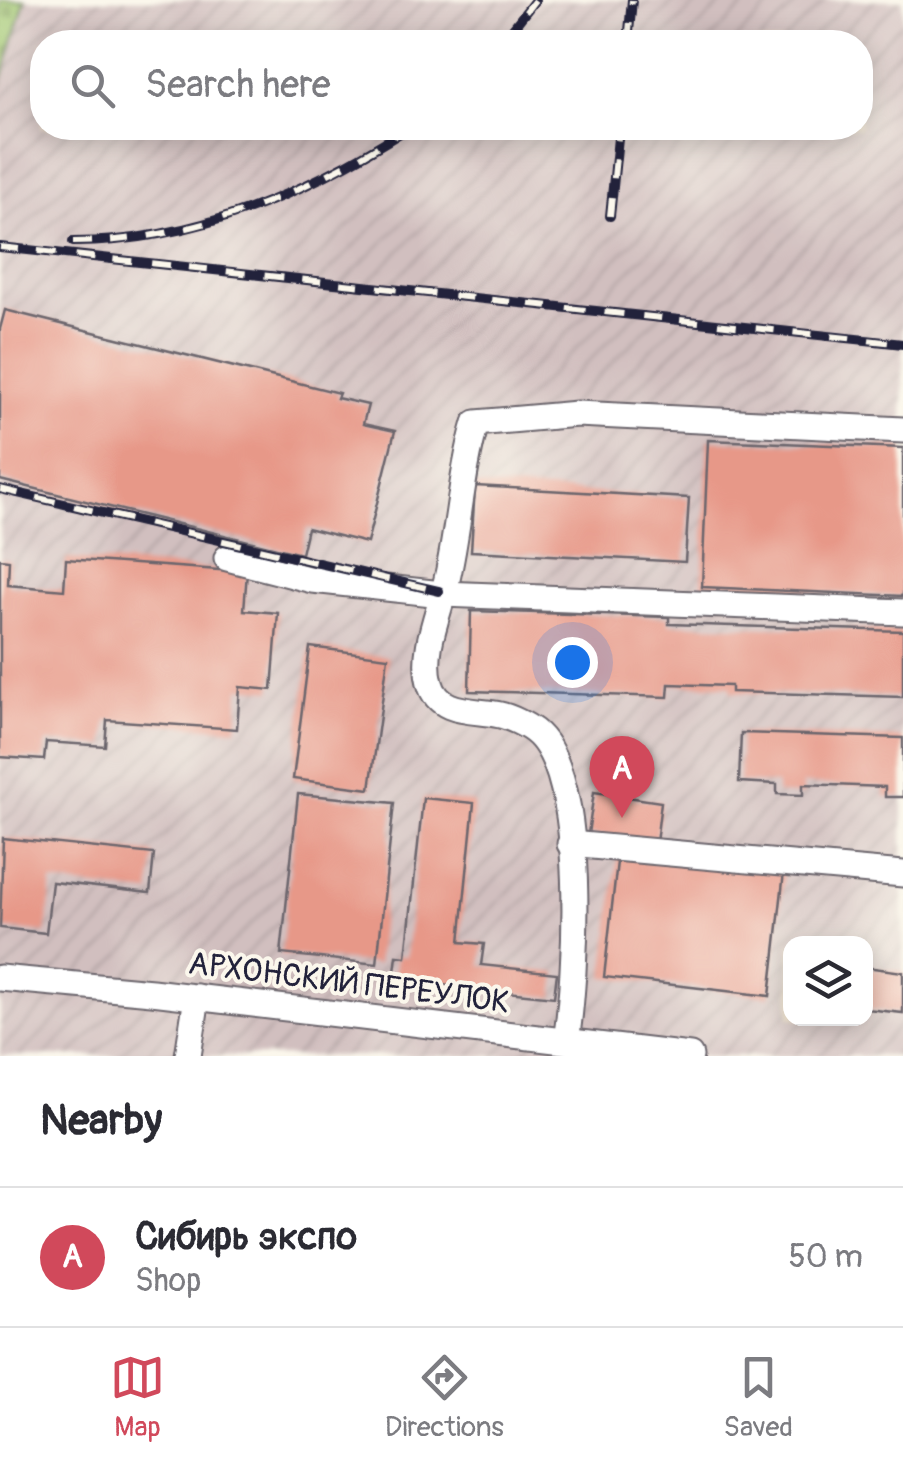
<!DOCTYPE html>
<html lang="en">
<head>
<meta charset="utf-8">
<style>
	:root { --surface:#fff; --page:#f7f7f7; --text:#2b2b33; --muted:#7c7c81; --line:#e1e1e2; --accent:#d1495b }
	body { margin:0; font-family:Pangolin,sans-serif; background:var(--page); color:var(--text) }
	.controls { position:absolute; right:30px; bottom:30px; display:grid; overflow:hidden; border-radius:20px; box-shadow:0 5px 25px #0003 }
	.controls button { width:90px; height:90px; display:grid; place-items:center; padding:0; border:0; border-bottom:2px solid var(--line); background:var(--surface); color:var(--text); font:50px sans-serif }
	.you { position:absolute; left:572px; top:662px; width:35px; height:35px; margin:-25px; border:8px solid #fff; border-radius:50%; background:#1a73e8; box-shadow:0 0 0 15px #1a73e833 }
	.badge { display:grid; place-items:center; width:65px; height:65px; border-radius:50%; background:var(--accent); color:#fff; font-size:32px; font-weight:700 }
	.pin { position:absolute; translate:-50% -82px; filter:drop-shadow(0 2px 5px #0008) }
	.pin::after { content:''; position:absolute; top:52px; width:35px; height:30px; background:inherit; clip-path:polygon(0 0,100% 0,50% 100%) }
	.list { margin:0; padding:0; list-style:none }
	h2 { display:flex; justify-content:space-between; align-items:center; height:130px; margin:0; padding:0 40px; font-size:42px }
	h2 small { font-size:32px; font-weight:400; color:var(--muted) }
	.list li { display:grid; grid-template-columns:65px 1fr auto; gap:30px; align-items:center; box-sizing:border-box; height:140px; padding:0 40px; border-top:2px solid var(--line) }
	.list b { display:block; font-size:38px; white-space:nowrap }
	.list p { margin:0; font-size:32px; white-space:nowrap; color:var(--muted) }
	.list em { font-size:32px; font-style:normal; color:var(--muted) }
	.icon { flex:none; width:55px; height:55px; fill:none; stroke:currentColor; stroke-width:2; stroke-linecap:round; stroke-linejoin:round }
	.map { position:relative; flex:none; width:903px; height:1056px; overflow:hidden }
	.search { position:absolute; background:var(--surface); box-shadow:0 5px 25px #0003; left:30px; right:30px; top:30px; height:110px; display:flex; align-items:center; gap:25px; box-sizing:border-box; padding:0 35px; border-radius:40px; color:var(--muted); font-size:38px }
	.sheet { height:270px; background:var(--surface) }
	nav { display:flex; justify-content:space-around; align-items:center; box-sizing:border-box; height:140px; border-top:2px solid var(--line); background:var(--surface); font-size:28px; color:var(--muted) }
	nav a { display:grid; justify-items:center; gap:5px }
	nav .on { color:var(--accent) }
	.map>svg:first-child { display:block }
	.industrial { fill:url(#industrial-furrows); fill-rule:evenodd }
	.cemetery { fill:url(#cemetery-stones); stroke:#627657; stroke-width:2.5 }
	.building { fill:#e79888 }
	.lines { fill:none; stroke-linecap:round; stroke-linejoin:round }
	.minor-casing { stroke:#6c666d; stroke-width:29 }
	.minor { stroke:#fff; stroke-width:25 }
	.rail-casing { stroke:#22223b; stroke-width:10 }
	.rail { stroke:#fbf7ec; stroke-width:6; stroke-dasharray:19; stroke-linecap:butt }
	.labels { text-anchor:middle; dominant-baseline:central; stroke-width:8; stroke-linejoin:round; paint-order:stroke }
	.street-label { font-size:32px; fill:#22223b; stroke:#fbf7ec }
</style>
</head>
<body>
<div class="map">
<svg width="903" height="1056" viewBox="0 0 903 1056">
	<defs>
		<pattern id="industrial-furrows" width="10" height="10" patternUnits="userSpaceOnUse" patternTransform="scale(2.5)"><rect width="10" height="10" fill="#d1bfbf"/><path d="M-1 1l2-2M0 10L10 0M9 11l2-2" fill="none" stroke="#b3a4a5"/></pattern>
		<pattern id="cemetery-stones" width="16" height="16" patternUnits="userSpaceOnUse" patternTransform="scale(2.5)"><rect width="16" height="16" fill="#a3c973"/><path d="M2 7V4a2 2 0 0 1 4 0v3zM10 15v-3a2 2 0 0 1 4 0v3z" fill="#8cac64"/></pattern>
	</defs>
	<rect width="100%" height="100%" fill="#fbf7ec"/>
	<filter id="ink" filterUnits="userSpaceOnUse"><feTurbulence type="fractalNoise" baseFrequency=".01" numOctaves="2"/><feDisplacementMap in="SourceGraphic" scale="20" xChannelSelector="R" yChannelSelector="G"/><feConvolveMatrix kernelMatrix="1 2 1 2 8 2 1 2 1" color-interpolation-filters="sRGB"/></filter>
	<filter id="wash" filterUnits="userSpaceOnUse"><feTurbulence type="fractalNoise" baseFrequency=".0048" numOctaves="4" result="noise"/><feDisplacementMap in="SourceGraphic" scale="40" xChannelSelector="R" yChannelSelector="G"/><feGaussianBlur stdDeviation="2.25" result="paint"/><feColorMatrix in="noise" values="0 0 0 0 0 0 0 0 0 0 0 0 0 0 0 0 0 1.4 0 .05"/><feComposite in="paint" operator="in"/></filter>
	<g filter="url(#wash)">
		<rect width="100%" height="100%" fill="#f5e3c9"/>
		<path class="industrial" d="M 25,0 L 903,0 L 903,1056 L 0,1056 L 0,87 ZM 42,42 L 860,42 L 860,128 L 42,128 ZM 790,944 L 866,944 L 866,1018 L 790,1018 Z"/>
		<path class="cemetery" d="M 0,0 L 25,0 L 0,87 Z"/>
		<g id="blocks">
			<g class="building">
				<path d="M 5,310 L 339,393 L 337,398 L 368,405 L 363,424 L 395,431 L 367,543 L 307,528 L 301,554 L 0,480 L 0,329 Z"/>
				<path d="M 708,440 L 903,448 L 903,596 L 702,587 Z"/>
				<path d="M 475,486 L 689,498 L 685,562 L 471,551 Z"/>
				<path d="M 0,559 L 9,560 L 8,585 L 64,590 L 66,559 L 247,572 L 244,610 L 278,613 L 272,690 L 240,687 L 237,729 L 107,720 L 105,746 L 46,742 L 44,760 L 0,757 Z"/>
				<path d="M 471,611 L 669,617 L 669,624 L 903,631 L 903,697 L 731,692 L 731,686 L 669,684 L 668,697 L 469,691 Z"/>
				<path d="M 310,647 L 388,657 L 370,789 L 293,779 Z"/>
				<path d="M 741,733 L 903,738 L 903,797 L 885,797 L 885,787 L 803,784 L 803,795 L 777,794 L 777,784 L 739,782 Z"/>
				<path d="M 594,792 L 661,802 L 656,843 L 588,834 Z"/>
				<path d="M 298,794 L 394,803 L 377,964 L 281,954 Z"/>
				<path d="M 423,798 L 474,803 L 460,942 L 484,944 L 481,965 L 557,973 L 554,997 L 394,980 L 397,956 L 406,957 Z"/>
				<path d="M 3,838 L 154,854 L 150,893 L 52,882 L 46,933 L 0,928 Z"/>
				<path d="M 618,853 L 784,872 L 770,996 L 604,977 Z"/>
				<path d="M 866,967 L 903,972 L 903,1013 L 866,1009 Z"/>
			</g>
		</g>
	</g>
	<g filter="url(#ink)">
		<use href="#blocks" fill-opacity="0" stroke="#6c666d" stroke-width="2.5"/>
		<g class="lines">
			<defs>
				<g id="minor">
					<path d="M 227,558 L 312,580 L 442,594 L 903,612"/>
					<path d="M 570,844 L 903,874"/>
					<path d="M 0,978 L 152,992 L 690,1056"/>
					<path d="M 566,1041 C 576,978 589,773 534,731 C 526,725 510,717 500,715 C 475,709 439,716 430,683 C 421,650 440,611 447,579 C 459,527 461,474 476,423 L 577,414 L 903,430"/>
					<path d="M 188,1056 L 197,997"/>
				</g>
			</defs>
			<use href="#minor" class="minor-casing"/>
			<use href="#minor" class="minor"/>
			<defs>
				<g id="rail">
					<path d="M 502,42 L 535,0"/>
					<path d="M 628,42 L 632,0"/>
					<path d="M 610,216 L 619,128"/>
					<path d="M 73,242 C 196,242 306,193 408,128"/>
					<path d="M 0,247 L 903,344"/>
					<path d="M 0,489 L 439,591"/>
				</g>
			</defs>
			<use href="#rail" class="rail-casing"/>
			<use href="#rail" class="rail"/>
		</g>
	</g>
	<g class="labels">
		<g class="street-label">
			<text transform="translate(349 983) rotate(7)">АРХОНСКИЙ ПЕРЕУЛОК</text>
		</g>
	</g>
</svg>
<div class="controls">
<button><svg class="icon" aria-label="layers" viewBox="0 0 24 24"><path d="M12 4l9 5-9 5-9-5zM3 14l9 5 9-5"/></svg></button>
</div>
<div class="you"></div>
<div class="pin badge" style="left:622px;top:818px">A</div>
<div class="search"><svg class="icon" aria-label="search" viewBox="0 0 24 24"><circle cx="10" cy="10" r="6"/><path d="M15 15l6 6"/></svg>Search here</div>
</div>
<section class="sheet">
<h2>Nearby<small></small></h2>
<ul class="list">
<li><span class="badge">A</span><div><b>Сибирь экспо</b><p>Shop</p></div><em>50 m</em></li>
</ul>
</section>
<nav>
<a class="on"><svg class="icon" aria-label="map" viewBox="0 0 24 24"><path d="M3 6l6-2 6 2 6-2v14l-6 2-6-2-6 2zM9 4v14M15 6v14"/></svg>Map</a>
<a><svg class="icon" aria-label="directions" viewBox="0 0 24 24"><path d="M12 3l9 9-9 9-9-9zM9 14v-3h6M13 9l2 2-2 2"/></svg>Directions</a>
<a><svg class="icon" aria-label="saved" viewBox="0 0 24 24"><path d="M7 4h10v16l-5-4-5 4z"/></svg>Saved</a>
</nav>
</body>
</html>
